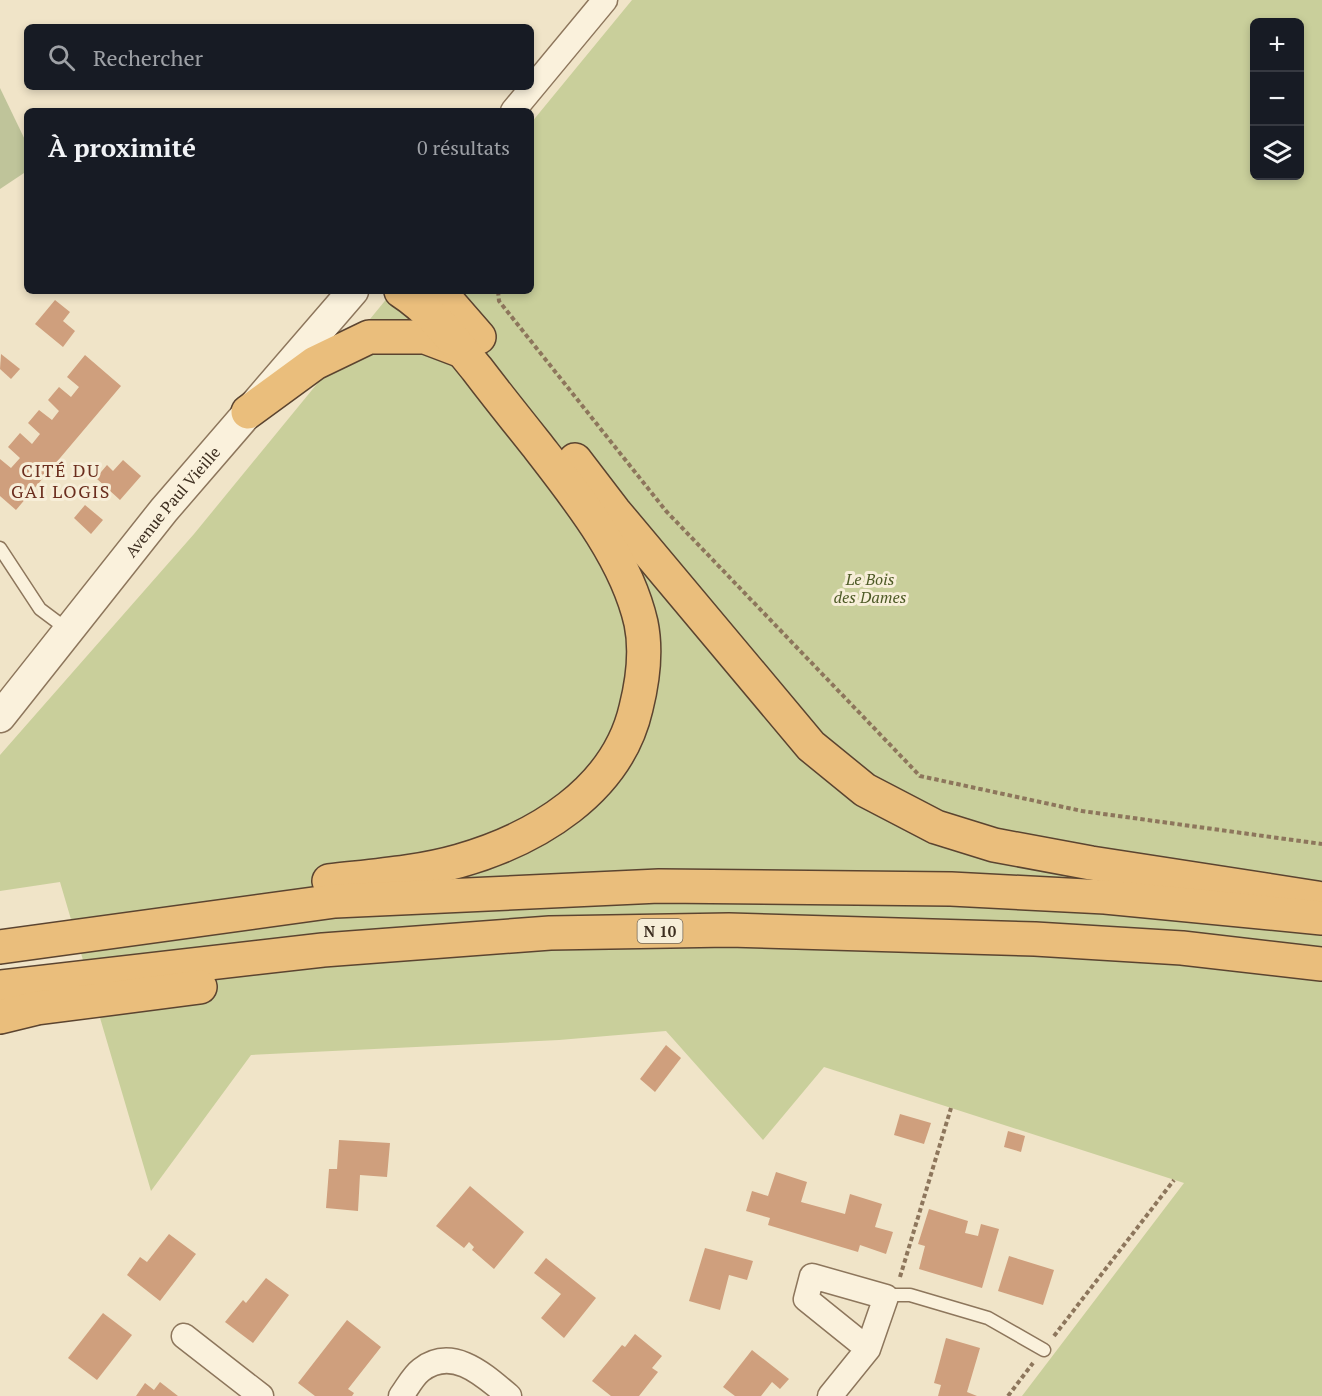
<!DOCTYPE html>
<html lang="fr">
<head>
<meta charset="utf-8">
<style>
	:root { --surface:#171b24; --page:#20242c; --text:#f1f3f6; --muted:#9ea1a6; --line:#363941 }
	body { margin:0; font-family:"PT Serif",serif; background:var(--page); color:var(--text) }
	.controls { position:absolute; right:18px; top:18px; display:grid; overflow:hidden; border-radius:9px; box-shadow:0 3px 9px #0003 }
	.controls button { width:54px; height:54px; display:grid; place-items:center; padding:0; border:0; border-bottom:2px solid var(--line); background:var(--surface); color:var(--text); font:30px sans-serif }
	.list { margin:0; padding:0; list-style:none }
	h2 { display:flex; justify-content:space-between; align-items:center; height:78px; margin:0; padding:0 24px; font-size:26px }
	h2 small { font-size:20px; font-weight:400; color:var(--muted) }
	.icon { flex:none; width:33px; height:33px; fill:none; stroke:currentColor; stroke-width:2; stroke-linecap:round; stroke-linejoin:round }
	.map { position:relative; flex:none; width:1322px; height:1396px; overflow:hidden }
	.search { position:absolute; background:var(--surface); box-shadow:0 3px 9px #0003; left:24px; top:24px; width:510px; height:66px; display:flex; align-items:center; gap:15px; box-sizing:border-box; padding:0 21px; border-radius:9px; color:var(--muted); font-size:22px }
	.panel { position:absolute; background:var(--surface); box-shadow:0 3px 9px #0003; left:24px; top:108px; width:510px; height:186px; border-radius:9px }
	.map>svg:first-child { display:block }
	.green { fill:#c9cf9b; fill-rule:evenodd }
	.cemetery { fill:#bfc49a }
	.building { fill:#cf9f7d }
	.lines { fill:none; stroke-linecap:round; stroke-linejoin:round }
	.service-casing { stroke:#8d765c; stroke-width:15 }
	.minor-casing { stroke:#8d765c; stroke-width:27 }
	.tertiary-casing { stroke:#8d765c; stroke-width:33 }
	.trunk-casing { stroke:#5b4430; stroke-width:36 }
	.path { stroke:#8d765c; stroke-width:4; stroke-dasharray:4.5 3; stroke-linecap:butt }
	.service { stroke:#faf1dc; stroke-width:12 }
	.minor { stroke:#faf1dc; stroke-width:24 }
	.tertiary { stroke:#faf1dc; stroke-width:30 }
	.trunk { stroke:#eabe7c; stroke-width:33 }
	.labels { text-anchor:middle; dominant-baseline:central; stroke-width:6; stroke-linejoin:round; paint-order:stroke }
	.shield { fill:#f7eed8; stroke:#756857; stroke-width:1.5 }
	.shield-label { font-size:15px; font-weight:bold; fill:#3d2e20 }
	.street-label { font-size:16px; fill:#3d2e20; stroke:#f7eed8 }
	.park-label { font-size:16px; font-style:italic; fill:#4d5a26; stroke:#f7eed8 }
	.neighbourhood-label { font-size:18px; letter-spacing:1.5px; fill:#6b2e1e; stroke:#f7eed8 }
</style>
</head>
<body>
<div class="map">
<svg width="1322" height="1396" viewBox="0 0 1322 1396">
	<rect width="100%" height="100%" fill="#f0e4c8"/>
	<path class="green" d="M 632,0 L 1322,0 L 1322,1396 L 1022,1396 L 1184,1183 L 824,1067 L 763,1140 L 666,1031 L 559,1040 L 251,1055 L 151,1191 L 60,882 L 0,891 L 0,755 L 194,534 L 393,291 L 531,291 L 531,123 ZM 1254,22 L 1300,22 L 1300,176 L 1254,176 Z"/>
	<path class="cemetery" d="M 0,88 L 27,144 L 27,171 L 0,189 Z"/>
	<g class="building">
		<path d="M 55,300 L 70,312 L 63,321 L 75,331 L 63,347 L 35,324 Z"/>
		<path d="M 1,354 L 20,369 L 11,379 L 0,369 Z"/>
		<path d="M 85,355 L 121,386 L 16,510 L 0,496 L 0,459 L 11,468 L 20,458 L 8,447 L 20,433 L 32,444 L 40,434 L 28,423 L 39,410 L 52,420 L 59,411 L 48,400 L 53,394 L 59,387 L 71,397 L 79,387 L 67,377 Z"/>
		<path d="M 123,460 L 141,476 L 120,500 L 96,478 L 107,465 L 113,471 Z"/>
		<path d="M 85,505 L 103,520 L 91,534 L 74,518 Z"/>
		<path d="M 666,1045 L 681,1058 L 655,1092 L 640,1079 Z"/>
		<path d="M 900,1114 L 931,1123 L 924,1144 L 894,1135 Z"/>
		<path d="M 1008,1131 L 1025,1136 L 1021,1152 L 1004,1147 Z"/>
		<path d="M 339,1140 L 390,1143 L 387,1177 L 360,1175 L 358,1211 L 326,1208 L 329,1169 L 337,1169 Z"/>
		<path d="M 776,1172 L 807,1182 L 801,1202 L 845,1214 L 850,1194 L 882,1204 L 875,1227 L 893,1232 L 886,1254 L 860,1245 L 858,1252 L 768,1225 L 770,1218 L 746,1211 L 752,1191 L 768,1196 Z"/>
		<path d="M 470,1186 L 524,1232 L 494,1269 L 472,1250 L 474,1247 L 469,1242 L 464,1248 L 436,1226 Z"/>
		<path d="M 929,1209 L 968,1221 L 965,1233 L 978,1236 L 981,1224 L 999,1229 L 982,1288 L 919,1269 L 925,1246 L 918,1244 Z"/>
		<path d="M 169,1234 L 196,1254 L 160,1301 L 127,1275 L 140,1257 L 147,1262 Z"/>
		<path d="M 705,1248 L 753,1261 L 747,1280 L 729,1275 L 720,1310 L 689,1301 Z"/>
		<path d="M 1009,1256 L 1054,1270 L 1043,1305 L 998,1291 Z"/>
		<path d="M 546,1258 L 596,1298 L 564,1338 L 541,1318 L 561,1294 L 534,1273 Z"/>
		<path d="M 266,1278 L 289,1295 L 253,1343 L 225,1322 L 243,1300 L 246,1303 Z"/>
		<path d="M 103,1313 L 132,1335 L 97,1380 L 68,1358 Z"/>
		<path d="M 347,1320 L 381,1347 L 348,1389 L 354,1393 L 352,1396 L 315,1396 L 298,1383 Z"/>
		<path d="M 635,1334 L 662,1356 L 652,1368 L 658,1372 L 639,1396 L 611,1396 L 592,1381 L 622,1345 L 625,1347 Z"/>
		<path d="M 946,1338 L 980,1348 L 967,1392 L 977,1396 L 938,1396 L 941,1385 L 934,1383 Z"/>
		<path d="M 752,1350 L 789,1379 L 780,1389 L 772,1382 L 761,1396 L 735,1396 L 723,1387 Z"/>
		<path d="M 160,1382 L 178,1396 L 136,1396 L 145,1383 L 154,1390 Z"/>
	</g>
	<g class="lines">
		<defs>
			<g id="service">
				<path d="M 0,548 L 40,609 L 68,630"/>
				<path d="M 886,1297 L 895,1295 L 910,1295 L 988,1318 L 1044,1350"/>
			</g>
			<g id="minor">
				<path d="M 513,111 L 605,0"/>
				<path d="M 184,1336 L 261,1396"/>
				<path d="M 401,1396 C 407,1388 413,1376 421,1370 C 453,1345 485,1376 509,1396"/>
				<path d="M 830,1396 L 868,1349 L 886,1297 L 812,1276 L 806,1299 L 868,1349"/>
			</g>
			<g id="tertiary">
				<path id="s1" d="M 0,717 L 164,510 L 353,291"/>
			</g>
			<g id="trunk">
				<path d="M 439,291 L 479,337"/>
				<path d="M 248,412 L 315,363 L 369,337 L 425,337 L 462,351"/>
				<path d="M 575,460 L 614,511 L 811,746 L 865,790 L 936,827 L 994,845 L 1091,863 L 1317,898"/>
				<path d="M 329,881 C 372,876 417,873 459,861 C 536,839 617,791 636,708 C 643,680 647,652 641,623 C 626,557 577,497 536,444 C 516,419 496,394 477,369 C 454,341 432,311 401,291"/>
				<path d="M 0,947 L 335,901 L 659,886 L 951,889 L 1105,897 L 1322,918"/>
				<path d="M 0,987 L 323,950 L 550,933 L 729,930 L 1035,939 L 1182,948 L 1322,964"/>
				<path d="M 0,1017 L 37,1008 L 200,987"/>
			</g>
		</defs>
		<use href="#service" class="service-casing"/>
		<use href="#minor" class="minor-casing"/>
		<use href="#tertiary" class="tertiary-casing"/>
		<use href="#trunk" class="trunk-casing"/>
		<g class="path">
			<path d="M 498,291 L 499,301 L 666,511 L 920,776 L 1082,811 L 1322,844"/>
			<path d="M 900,1277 L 951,1108"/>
			<path d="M 1054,1336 L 1174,1180"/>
			<path d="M 1008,1396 L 1033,1363"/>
		</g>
		<use href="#service" class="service"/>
		<use href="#minor" class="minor"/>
		<use href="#tertiary" class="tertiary"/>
		<use href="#trunk" class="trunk"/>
	</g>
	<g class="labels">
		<rect class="shield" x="637.5" y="919" width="45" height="24" rx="4.5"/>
		<g class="shield-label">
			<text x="660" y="931">N 10</text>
		</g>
		<g class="street-label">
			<text stroke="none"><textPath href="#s1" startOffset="276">Avenue Paul Vieille</textPath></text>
		</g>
		<g class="park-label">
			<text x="870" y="579">Le Bois<tspan x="870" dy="18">des Dames</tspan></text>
		</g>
		<g class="neighbourhood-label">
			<text x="61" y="470">CITÉ DU<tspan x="61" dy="21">GAI LOGIS</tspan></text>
		</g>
	</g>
</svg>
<div class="controls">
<button>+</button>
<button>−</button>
<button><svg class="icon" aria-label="layers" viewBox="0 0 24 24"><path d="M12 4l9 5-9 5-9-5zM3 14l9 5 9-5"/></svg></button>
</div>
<div class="search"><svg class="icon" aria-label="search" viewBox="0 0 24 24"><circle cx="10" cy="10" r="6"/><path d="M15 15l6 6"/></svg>Rechercher</div>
<section class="panel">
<h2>À proximité<small>0 résultats</small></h2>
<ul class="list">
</ul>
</section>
</div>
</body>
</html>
